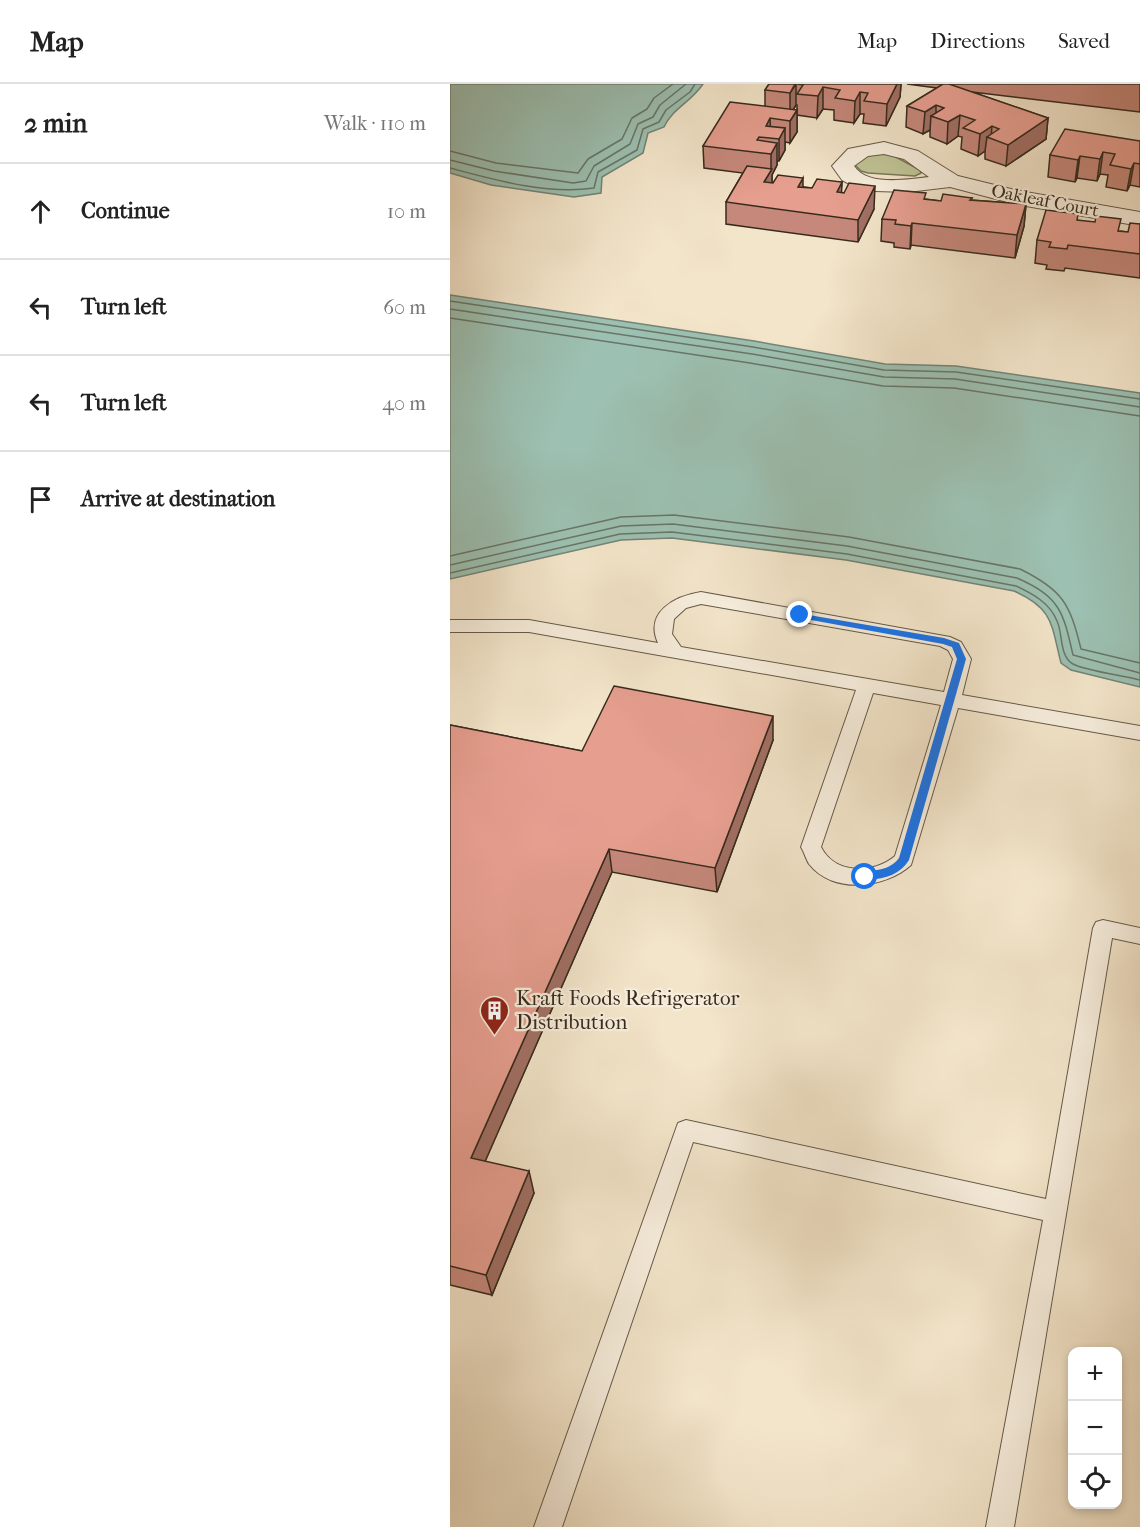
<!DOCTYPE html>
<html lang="en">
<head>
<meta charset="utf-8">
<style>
	:root { --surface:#fff; --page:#f6f6f6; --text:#222; --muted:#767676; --line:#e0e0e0 }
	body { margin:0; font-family:"IM FELL French Canon",serif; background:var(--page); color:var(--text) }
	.controls { position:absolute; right:18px; bottom:18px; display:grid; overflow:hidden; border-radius:12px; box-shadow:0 3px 9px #0003 }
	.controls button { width:54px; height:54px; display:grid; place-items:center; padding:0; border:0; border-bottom:2px solid var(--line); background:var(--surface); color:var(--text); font:30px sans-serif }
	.stop { position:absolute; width:18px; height:18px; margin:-14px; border:4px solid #1a73e8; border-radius:50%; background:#fff }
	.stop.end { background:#1a73e8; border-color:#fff; box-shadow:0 2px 6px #0008 }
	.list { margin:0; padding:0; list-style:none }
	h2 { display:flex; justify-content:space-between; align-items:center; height:78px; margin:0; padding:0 24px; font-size:26px }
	h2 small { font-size:20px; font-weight:400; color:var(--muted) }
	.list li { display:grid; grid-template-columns:39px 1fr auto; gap:18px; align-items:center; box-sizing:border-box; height:96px; padding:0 24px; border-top:2px solid var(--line) }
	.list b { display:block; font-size:22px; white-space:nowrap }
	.list em { font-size:20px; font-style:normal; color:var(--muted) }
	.icon { flex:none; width:33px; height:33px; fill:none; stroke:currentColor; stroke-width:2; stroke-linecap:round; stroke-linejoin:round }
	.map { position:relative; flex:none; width:690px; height:1443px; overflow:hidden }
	header { display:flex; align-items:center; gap:36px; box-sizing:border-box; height:84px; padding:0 30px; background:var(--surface); border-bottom:2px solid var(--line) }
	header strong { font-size:28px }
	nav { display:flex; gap:33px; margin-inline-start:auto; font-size:21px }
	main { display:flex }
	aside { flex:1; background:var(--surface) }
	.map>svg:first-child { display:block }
	.green { fill:#bfc394; stroke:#7a7658; stroke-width:1.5 }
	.water { fill:#9cc0b1; stroke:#738476; stroke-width:1.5 }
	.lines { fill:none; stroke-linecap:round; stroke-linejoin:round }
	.shore { stroke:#697567; stroke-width:1.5 }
	.lane-casing { stroke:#655948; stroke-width:2 }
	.street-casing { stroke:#655948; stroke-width:2 }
	.lane { fill:#f7eedd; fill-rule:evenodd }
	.street { fill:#f7eedd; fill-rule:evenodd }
	.wall { fill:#c6887b; stroke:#362a1d; stroke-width:1.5 }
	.shaded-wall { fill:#a16f64; stroke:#362a1d; stroke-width:1.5 }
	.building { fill:#e69e8f; stroke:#362a1d; stroke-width:1.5 }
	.route { fill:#1a73e8 }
	.labels { text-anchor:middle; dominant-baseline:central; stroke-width:4.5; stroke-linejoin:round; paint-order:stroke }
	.far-street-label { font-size:18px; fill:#362a1d; stroke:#f7eedd }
	.poi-label { font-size:21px; fill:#362a1d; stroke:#f7eedd; text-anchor:start }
</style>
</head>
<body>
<header>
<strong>Map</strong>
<nav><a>Map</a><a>Directions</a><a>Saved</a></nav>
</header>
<main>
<aside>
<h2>2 min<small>Walk · 110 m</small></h2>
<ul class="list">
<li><svg class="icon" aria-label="ahead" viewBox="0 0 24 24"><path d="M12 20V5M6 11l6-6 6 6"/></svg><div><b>Continue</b></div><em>10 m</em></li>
<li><svg class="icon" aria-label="left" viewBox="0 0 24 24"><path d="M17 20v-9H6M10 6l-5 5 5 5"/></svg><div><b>Turn left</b></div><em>60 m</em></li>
<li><svg class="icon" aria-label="left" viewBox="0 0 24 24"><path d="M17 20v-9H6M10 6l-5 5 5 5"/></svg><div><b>Turn left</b></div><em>40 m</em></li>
<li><svg class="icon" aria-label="arrive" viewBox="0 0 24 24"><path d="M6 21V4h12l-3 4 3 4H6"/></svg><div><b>Arrive at destination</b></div></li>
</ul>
</aside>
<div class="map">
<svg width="690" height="1443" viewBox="0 0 690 1443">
	<rect width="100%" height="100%" fill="#f3e5ca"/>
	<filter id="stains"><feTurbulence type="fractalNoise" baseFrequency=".00333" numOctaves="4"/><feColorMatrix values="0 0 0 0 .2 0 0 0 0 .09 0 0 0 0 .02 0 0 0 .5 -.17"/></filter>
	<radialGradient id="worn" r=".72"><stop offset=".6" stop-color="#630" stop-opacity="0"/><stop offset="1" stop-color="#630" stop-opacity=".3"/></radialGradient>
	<path class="green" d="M 431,69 L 444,72 L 470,86 L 471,89 L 465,92 L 418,89 L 411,87 L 405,81 L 409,73 Z"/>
	<g class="water">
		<path d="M 0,0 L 253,0 C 241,18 223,24 214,43 L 198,49 L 193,69 L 152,93 L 151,109 L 124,113 L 41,101 L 0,89 Z"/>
		<path d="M 0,211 L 304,257 L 435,280 L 506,282 L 690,309 L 690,603 L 621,586 L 611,579 C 601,540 604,525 564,507 L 396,476 L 222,454 L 171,456 L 0,495 Z"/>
	</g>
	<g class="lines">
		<g class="shore">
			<path d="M 0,67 L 46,79 L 128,89 L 138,75 L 172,55 L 182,34 L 197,25 L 204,14 L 223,0"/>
			<path d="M 0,76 L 44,87 L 123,99 L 136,97 L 144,82 L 180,60 L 188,40 L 203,33 L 210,21 L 236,0"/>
			<path d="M 0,84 C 45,96 97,111 144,104 L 148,88 L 187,66 L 193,45 L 209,38 L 216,26 L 240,8 L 245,0"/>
			<path d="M 0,217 L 303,263 L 434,286 L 506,288 L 690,315"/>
			<path d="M 0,225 L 302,270 L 434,293 L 505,295 L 690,323"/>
			<path d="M 0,234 L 300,279 L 433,302 L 504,304 L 690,332"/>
			<path d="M 0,472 L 171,433 L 224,431 L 399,453 L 570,485 C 613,506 620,520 631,565 L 690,579"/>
			<path d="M 0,481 L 171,442 L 223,440 L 397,462 L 567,494 C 610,513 613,527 623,571 L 690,589"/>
			<path d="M 0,489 L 170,450 L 222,448 L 397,470 L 566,502 C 583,510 600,519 607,537 C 613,549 609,572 623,580 C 633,586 675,592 690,596"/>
		</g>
		<defs>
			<g id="lane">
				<path d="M 251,508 L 500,553 L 511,558 L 521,575 L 512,611 L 690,642 L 690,656 L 508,624 L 461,781 C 436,804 383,811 359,780 C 356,775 354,768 351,763 L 406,606 L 79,548 L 0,548 L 0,536 L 79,536 L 208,559 C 194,528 225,512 251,508 ZM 251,520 L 490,562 L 498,566 L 503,575 L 494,608 L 231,563 L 222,550 L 224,535 L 236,524 ZM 423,609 L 491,621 L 445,772 C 424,790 385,791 371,763 Z"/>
				<path d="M 653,836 L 690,844 L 690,860 L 662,854 L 564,1443 L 536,1443 L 593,1136 L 243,1058 L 112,1443 L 84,1443 L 228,1039 L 236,1036 L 596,1115 L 643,844 L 646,838 Z"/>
			</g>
			<path id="street" d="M 434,58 L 468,67 L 508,92 L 565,106 L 690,128 L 690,142 L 565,120 L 500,103 L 458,108 L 425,107 L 403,102 L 392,96 L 382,82 L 398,65 ZM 434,70 L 454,75 L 479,93 C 458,95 418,103 404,82 L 418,72 Z"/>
		</defs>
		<use href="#lane" class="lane-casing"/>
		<use href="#street" class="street-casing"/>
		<use href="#lane" class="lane"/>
		<use href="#street" class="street"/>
	</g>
	<g class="wall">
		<path d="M 319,0 L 451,0 L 450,13 L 436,42 L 413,39 L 414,30 L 410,30 L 404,39 L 384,36 L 384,26 L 373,25 L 367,34 L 347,31 L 347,21 L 346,21 L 343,26 L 347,26 L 347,48 L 340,59 L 335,58 L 335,66 L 329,77 L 327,77 L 327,81 L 322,91 L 322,99 L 362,104 L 392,98 L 391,108 L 424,125 L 408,158 L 276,140 L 276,118 L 293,89 L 254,84 L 253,62 L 315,23 L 315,6 Z"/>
		<path d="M 457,0 L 690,0 L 690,28 L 522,8 L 598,34 L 596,55 L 556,82 L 535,75 L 535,67 L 528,72 L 511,65 L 512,53 L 508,52 L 497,60 L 480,53 L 480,46 L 473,50 L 456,43 L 457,22 L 487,4 Z"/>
		<path d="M 690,57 L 690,103 L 680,101 L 677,107 L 656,103 L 658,91 L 650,90 L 647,97 L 627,94 L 625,98 L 598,93 L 600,71 Z"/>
		<path d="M 522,114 L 521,116 L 576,120 L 574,142 L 565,174 L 461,161 L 460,165 L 444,163 L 444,159 L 431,157 L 432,135 L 475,115 L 491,117 Z"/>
		<path d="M 627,136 L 669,147 L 678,148 L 690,140 L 690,194 L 615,184 L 614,187 L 596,185 L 597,181 L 585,179 L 587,156 Z"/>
		<path d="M 0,641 L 132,667 L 323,656 L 267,808 L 162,788 L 35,1077 L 84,1109 L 42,1211 L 0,1201 Z"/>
	</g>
	<g class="shaded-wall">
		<path d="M 346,0 L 346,21 L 340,31 L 340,9 Z"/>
		<path d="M 447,0 L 451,0 L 450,13 L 436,42 L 437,20 Z"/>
		<path d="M 373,3 L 373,25 L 367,34 L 368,12 Z"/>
		<path d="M 410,8 L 410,30 L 404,39 L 405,17 Z"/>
		<path d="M 486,21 L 486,33 L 481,32 L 480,46 L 473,50 L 475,28 Z"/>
		<path d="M 347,26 L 347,48 L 340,59 L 340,37 Z"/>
		<path d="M 510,31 L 508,52 L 497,60 L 498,38 Z"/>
		<path d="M 320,34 L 321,54 L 316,42 Z"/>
		<path d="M 598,34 L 596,55 L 556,82 L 558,61 Z"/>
		<path d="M 542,42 L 541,54 L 537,53 L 535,67 L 528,72 L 530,50 Z"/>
		<path d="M 335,44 L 335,66 L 329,77 L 329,55 Z"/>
		<path d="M 327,59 L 327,81 L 322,91 L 322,107 L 314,98 L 321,86 L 321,70 Z"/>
		<path d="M 653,68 L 650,90 L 647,97 L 650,75 Z"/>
		<path d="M 630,72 L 627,94 L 625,98 L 628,76 Z"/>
		<path d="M 684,79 L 680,101 L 677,107 L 681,85 Z"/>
		<path d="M 353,94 L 353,116 L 348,103 Z"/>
		<path d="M 392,98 L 391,120 L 387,108 Z"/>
		<path d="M 425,102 L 424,125 L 408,158 L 408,136 Z"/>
		<path d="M 576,120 L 574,142 L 565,174 L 567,151 Z"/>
		<path d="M 462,139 L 461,161 L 460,165 L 461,142 Z"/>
		<path d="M 323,632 L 323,656 L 267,808 L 265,784 Z"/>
		<path d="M 159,765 L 162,788 L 27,1096 L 21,1074 Z"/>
		<path d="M 79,1087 L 84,1109 L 42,1211 L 36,1191 Z"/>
	</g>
	<g class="building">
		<path d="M 319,0 L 345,0 L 340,9 L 315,6 Z"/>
		<path d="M 348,0 L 447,0 L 437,20 L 414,17 L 418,9 L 410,8 L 405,17 L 385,14 L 390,6 L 373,3 L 368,12 L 347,10 L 353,1 Z"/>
		<path d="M 493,0 L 499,0 L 598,34 L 558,61 L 537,53 L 549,45 L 542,42 L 530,50 L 513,44 L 525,36 L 510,31 L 498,38 L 481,32 L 494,24 L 486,21 L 475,28 L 457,22 Z"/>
		<path d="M 280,18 L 347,26 L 340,37 L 320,34 L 316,42 L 335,44 L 329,55 L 309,53 L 307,56 L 327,59 L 321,70 L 253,62 Z"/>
		<path d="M 615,45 L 690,57 L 690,80 L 684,79 L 681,85 L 660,81 L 665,70 L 653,68 L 650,75 L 630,72 L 628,76 L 600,71 Z"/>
		<path d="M 297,82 L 322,85 L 314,98 L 323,99 L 328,91 L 353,94 L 348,103 L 362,104 L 367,95 L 392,98 L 387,108 L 394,109 L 399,99 L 425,102 L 408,136 L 276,118 Z"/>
		<path d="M 444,106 L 476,109 L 474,115 L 491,117 L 493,110 L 522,114 L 520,116 L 576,120 L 567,151 L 462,139 L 461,142 L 445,140 L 446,136 L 432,135 Z"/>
		<path d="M 596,126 L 628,130 L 627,136 L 645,138 L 646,132 L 671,135 L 668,147 L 678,148 L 680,139 L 690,140 L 690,170 L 618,161 L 617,165 L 599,163 L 601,158 L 587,156 Z"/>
		<path d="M 164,602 L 323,632 L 265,784 L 159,765 L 21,1074 L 79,1087 L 36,1191 L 0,1182 L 0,641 L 132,667 Z"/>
	</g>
	<path class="route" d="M 347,529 L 494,554 L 509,559 L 516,575 L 459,776 C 448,793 433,794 415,797 L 410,793 C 420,782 436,791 449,774 L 507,575 L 502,563 L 493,560 L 350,534 L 345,531 Z"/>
	<defs>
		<symbol id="building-pin" viewBox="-11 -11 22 30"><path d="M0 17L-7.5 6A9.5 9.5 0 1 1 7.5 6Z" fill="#8f2418" stroke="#f7eedd"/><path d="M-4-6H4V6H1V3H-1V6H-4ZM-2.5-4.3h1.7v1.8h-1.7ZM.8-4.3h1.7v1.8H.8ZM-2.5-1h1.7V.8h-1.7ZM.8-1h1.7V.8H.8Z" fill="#fff"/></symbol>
	</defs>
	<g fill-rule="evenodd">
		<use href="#building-pin" x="28" y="910" width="33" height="45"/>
	</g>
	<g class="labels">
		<g class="far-street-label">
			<text transform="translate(595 117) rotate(11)">Oakleaf Court</text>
		</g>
		<g class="poi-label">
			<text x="66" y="914">Kraft Foods Refrigerator<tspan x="66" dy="24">Distribution</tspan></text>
		</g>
	</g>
	<rect width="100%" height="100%" filter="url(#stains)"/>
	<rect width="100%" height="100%" fill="url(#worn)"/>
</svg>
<div class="controls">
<button>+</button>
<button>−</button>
<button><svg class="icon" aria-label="locate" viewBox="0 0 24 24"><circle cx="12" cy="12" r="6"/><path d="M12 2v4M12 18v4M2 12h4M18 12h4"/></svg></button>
</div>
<div class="stop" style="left:415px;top:793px"></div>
<div class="stop end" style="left:350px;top:531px"></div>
</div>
</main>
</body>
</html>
